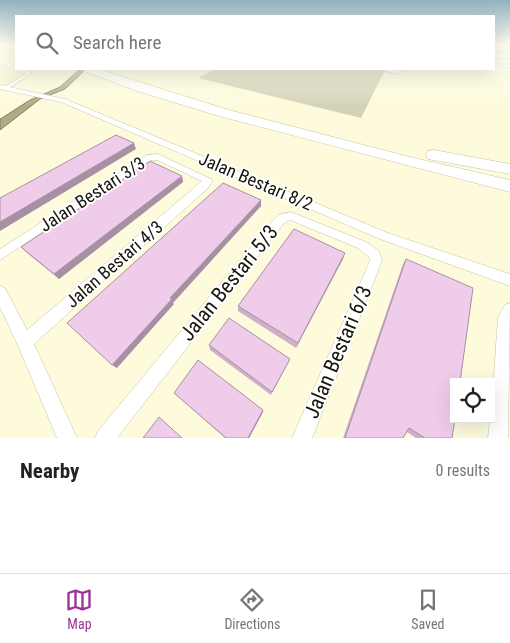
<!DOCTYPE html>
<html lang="en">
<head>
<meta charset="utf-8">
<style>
	:root { --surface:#fff; --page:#f6f6f6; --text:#222; --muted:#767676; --line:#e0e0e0; --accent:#9c3294 }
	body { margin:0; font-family:"Roboto Condensed",sans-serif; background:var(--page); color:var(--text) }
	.controls { position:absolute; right:15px; bottom:15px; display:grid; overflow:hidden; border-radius:0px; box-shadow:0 5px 20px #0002 }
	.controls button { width:45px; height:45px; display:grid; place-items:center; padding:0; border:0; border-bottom:1px solid var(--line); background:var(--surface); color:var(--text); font:25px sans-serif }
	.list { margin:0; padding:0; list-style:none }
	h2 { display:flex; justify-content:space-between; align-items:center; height:65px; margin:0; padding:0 20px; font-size:21px }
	h2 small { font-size:16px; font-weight:400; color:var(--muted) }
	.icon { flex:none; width:28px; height:28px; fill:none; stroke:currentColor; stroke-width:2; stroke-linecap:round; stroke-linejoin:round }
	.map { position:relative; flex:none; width:510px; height:438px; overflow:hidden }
	.search { position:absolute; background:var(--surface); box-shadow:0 5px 20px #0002; left:15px; right:15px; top:15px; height:55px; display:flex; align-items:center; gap:12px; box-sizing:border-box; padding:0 18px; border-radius:0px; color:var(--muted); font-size:19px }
	.sheet { height:135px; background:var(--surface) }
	nav { display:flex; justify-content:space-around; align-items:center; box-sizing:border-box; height:70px; border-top:1px solid var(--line); background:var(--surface); font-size:14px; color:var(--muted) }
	nav a { display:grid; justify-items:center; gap:2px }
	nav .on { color:var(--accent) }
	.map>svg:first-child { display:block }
	.built { fill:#f4f2cb }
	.green { fill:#d4d2b6 }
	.water { fill:#afac85; stroke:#817f60 }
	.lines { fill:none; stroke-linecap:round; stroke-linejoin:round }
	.service-far1-casing { stroke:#c6c3a6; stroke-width:3 }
	.service-casing { stroke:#c6c3a6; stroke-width:4 }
	.minor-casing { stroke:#c6c3a6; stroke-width:1 }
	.motorway-casing { stroke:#c6c3a6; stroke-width:1 }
	.service-far1 { stroke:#fff; stroke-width:2.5 }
	.service { stroke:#fff; stroke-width:3 }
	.minor { fill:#fff; fill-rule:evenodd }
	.motorway { fill:#fff; fill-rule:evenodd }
	.wall { fill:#ceb0c9 }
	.shaded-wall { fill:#a790a4 }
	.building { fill:#efcdea; stroke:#a790a4 }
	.labels { text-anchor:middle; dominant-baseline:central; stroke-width:4; stroke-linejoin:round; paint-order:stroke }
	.street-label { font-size:18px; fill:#17160b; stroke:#fff }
	.near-street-label { font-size:21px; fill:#17160b; stroke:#fff }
</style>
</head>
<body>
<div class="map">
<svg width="510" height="438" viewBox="0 0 510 438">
	<rect width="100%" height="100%" fill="#fdfbdc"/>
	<path class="built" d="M 0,59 L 16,66 L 16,69 L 25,69 L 35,72 L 6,91 L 0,90 Z"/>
	<path class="green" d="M 215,69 L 378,69 L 385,70 L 361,118 L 198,78 Z"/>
	<path class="water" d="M 80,69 L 86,69 L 65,89 L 40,99 L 0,130 L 0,119 L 2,118 L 30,100 L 60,87 Z"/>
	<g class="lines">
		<defs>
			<g id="service-far1">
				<path d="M 494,49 L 510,49"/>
				<path d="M 0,62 L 16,68"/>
				<path d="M 494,65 L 510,66"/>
				<path d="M 18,69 L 29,73 L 20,79"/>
			</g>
			<path id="service" d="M 6,88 L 22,78"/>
			<g id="minor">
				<rect x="494" y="54" width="16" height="4"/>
				<path d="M 378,69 L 406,69 L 396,74 Z"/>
				<path d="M 0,85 L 65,99 L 388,233 L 510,274 L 510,286 L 380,239 L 61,102 L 0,89 Z"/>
				<path d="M 158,154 L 213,180 L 208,188 L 34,344 L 77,438 L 57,438 L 19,348 L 0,307 L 0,286 L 5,288 L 27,330 L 202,181 L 157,160 L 152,160 L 0,260 L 0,249 L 147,155 Z"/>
				<path d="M 291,212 L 366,242 L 379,251 L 382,261 L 312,438 L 292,438 L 370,261 L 369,257 L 358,248 L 290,220 L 283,224 L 117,438 L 95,438 L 98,431 L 275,218 L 278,215 Z"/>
				<path d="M 510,303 L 508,438 L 488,438 L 490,419 L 491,419 L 498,317 L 505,305 Z"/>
			</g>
			<g id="motorway">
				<path d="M 83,69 L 98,69 L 229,110 L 410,157 L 510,180 L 510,192 L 219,116 L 137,91 L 84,71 Z"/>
				<path d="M 434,150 L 510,164 L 510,174 L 428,159 L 426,155 L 428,151 Z"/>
			</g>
		</defs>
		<use href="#service-far1" class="service-far1-casing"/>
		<use href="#service" class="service-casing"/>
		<use href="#minor" class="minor-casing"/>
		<use href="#motorway" class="motorway-casing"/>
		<use href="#service-far1" class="service-far1"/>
		<use href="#service" class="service"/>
		<use href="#minor" class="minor"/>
		<use href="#motorway" class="motorway"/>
	</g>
	<g class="wall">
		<path d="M 182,176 L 183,182 L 59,279 L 27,253 L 21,247 Z"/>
		<path d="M 345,253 L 296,348 L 238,311 L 238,306 Z"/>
		<path d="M 406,259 L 452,438 L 416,438 L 407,432 L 403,438 L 343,438 L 403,264 Z"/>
		<path d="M 209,345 L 290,359 L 288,363 L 271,395 L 210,350 Z"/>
		<path d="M 174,393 L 263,410 L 263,412 L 249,438 L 225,438 Z"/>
	</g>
	<g class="shaded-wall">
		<path d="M 134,143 L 136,149 L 0,231 L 0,222 Z"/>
		<path d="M 182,176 L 183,182 L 59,279 L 54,274 Z"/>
		<path d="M 261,200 L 261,206 L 173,303 L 174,304 L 117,368 L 112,365 L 170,298 Z"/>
		<path d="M 345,253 L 343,259 L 296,348 L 298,343 Z"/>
		<path d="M 263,410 L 263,412 L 249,438 L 248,438 Z"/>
	</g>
	<g class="building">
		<path d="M 116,135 L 134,143 L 0,222 L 0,198 Z"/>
		<path d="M 150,161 L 182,176 L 54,274 L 21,247 Z"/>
		<path d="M 223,183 L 261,200 L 170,298 L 172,299 L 112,365 L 67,323 Z"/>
		<path d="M 294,229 L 345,253 L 298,343 L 238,306 Z"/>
		<path d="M 406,259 L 473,288 L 460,382 L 454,382 L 454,419 L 455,419 L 452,438 L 425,438 L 409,428 L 403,438 L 345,438 Z"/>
		<path d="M 229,318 L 290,359 L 272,392 L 209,345 Z"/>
		<path d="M 198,360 L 263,410 L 248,438 L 226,438 L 174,393 Z"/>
		<path d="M 159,417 L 182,438 L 143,438 Z"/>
	</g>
	<linearGradient id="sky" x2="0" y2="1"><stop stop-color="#91b1c0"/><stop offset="0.42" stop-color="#fefdef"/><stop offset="1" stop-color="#fefdef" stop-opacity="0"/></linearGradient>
	<rect width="510" height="106" fill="url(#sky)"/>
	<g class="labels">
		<g class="street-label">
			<text transform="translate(256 181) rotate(23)">Jalan Bestari 8/2</text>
			<text transform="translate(92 194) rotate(-33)">Jalan Bestari 3/3</text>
			<text transform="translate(114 264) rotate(-41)">Jalan Bestari 4/3</text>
		</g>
		<g class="near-street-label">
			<text transform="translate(229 283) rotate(-51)">Jalan Bestari 5/3</text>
			<text transform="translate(338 352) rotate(-67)">Jalan Bestari 6/3</text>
		</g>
	</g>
</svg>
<div class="controls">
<button><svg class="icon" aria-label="locate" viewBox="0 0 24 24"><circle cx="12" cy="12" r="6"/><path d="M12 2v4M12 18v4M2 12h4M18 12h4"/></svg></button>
</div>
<div class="search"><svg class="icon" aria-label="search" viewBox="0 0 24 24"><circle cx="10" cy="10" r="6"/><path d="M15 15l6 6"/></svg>Search here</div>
</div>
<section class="sheet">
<h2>Nearby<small>0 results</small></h2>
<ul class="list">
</ul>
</section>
<nav>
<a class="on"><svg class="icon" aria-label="map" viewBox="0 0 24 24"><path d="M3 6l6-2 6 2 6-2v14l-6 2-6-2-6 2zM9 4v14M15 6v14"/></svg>Map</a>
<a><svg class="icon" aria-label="directions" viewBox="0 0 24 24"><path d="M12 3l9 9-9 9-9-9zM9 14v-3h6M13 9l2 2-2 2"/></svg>Directions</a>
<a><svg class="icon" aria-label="saved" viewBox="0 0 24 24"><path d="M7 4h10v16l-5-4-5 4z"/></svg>Saved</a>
</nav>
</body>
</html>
